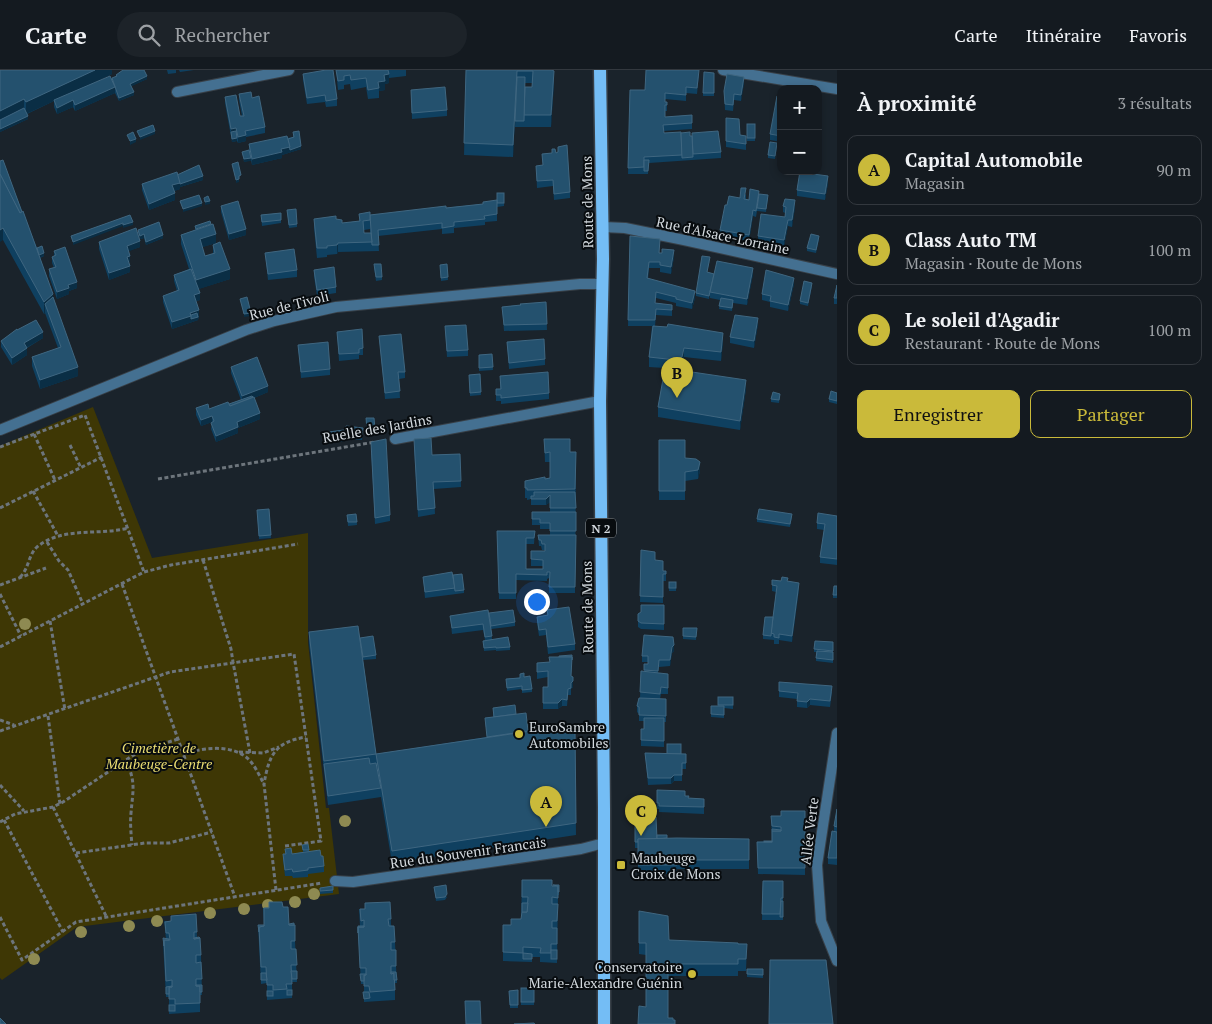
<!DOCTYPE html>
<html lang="fr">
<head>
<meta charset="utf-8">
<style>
	:root { --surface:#141a20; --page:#1d2329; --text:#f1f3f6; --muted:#9da1a5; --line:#33383e; --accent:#caba3a }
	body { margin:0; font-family:"PT Serif",serif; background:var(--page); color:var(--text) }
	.controls { position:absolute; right:15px; top:15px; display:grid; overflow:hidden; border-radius:10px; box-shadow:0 2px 8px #0003 }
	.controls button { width:45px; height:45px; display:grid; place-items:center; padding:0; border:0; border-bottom:1px solid var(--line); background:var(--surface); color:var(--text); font:25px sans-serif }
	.you { position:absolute; left:536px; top:531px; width:18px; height:18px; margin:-12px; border:4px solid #fff; border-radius:50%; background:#1a73e8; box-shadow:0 0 0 8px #1a73e833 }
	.badge { display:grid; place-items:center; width:32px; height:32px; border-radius:50%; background:var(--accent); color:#111; font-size:16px; font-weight:700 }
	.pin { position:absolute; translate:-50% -41px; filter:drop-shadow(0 1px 2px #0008) }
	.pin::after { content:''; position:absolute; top:26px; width:18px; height:15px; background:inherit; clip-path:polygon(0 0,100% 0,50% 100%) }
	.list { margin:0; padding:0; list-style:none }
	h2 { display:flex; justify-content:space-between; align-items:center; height:65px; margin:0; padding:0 20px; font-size:21px }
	h2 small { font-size:16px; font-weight:400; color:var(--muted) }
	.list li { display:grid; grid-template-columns:32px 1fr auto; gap:15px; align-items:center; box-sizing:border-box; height:70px; margin:0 10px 10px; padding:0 10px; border:1px solid var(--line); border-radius:10px }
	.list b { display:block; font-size:19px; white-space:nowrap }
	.list p { margin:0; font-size:16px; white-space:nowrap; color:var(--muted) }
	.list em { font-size:16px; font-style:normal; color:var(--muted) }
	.actions { display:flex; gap:10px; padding:15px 20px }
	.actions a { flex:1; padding:11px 0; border:1px solid var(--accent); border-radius:10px; text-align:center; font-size:18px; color:var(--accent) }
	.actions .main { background:var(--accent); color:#111 }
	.icon { flex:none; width:28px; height:28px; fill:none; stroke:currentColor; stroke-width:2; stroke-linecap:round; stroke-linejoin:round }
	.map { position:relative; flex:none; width:837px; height:954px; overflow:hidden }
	header { display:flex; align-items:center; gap:30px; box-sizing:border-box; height:70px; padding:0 25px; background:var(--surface); border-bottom:1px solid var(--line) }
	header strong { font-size:24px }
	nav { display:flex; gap:28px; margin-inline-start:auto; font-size:18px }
	.search { width:350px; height:45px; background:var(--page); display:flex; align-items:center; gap:12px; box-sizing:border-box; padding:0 18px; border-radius:28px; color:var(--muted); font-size:19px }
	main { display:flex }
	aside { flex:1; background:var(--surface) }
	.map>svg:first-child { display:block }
	.green { fill:#3e3705 }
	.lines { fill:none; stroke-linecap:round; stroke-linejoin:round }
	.service-casing { stroke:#384048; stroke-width:12 }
	.minor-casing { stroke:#384048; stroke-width:12 }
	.primary-casing { stroke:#384048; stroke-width:15 }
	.path { stroke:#6d757c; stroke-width:3; stroke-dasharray:4 2.5; stroke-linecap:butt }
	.service { stroke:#447091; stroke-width:10 }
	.minor { stroke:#447091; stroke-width:10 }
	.primary { stroke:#74bdf5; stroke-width:12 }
	.tree { fill:#8e8a52 }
	.wall { fill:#0f4060; fill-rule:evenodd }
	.shaded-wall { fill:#0a2e45 }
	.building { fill:#24516e; stroke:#3f6680 }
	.poi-dot { fill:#caba3a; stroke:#080c0f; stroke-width:2 }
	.labels { text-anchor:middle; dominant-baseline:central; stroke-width:4; stroke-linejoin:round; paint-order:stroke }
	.shield { fill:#080c0f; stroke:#969ca0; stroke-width:1 }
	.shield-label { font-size:12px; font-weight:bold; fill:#d3d9de }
	.street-label { font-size:14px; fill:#d3d9de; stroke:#080c0f }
	.poi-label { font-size:14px; fill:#d3d9de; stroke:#080c0f; text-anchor:start }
	.park-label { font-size:14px; font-style:italic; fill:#ecde72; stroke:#080c0f }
</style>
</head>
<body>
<header>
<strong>Carte</strong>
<div class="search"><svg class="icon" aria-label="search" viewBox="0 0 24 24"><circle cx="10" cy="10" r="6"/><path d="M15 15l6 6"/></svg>Rechercher</div>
<nav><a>Carte</a><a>Itinéraire</a><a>Favoris</a></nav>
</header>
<main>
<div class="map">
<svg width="837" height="954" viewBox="0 0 837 954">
	<rect width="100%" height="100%" fill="#1a232b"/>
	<path class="green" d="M 93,337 L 152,488 L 308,463 L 308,572 L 326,738 L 329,738 L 339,824 L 77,857 L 2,910 L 0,908 L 0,376 Z"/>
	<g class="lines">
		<defs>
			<g id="service">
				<path d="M 395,369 L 600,331"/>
				<path d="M 837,663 L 817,795 L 821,851 L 837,891"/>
			</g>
			<g id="minor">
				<path d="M 723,0 L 837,19"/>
				<path d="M 177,22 L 289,0"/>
				<path d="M 603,157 L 625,158 L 684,170 L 837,204"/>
				<path d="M 0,360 L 246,260 L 274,251 L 336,237 L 580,214 L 602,214"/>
				<path d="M 335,811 L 353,812 L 581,779 L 604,773"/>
			</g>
			<path id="primary" d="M 600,0 L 603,189 L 600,331 L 604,738 L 604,954"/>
		</defs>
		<use href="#service" class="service-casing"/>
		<use href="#minor" class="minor-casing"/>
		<use href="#primary" class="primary-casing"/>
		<g class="path">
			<path d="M 34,364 L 55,410"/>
			<path d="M 70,375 L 81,398"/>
			<path d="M 0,377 L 85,345 L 144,502"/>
			<path d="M 158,409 L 375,372"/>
			<path d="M 33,421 L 58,466"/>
			<path d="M 0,438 L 102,387"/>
			<path d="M 47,472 L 59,491 L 68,500 L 83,534"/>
			<path d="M 203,490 L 231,579 L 233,592 L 250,683"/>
			<path d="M 20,507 C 29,499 28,485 37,477 C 62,456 99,466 128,458"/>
			<path d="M 122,514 L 235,827"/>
			<path d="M 0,515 L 46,498"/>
			<path d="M 0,524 L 21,566"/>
			<path d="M 50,551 L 65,640"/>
			<path d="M 0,577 L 144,502 L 171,495 L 298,474"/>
			<path d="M 48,646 L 60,734"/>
			<path d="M 0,650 L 14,655"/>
			<path d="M 0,661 L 170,602 L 294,584 L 321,771 L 285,776"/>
			<path d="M 239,682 L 263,683 L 279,677"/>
			<path d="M 183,684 C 202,678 229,674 246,687 C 254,693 259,705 264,714"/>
			<path d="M 126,690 C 136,713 133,719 131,743 C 130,753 131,764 132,775"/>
			<path d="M 0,715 L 24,741"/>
			<path d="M 53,737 L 107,848"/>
			<path d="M 4,750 L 63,862"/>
			<path d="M 0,752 L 15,744 L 53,737 L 63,732 L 138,682 L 178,669"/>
			<path d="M 76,783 L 145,773 L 169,773 L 212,762"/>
			<path d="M 276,820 L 264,714 C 269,685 275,672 306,667"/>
			<path d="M 0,847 L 22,890 L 76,852 L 322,813"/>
		</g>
		<use href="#service" class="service"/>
		<use href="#minor" class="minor"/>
		<use href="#primary" class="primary"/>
	</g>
	<g class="tree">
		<circle cx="25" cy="554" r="6"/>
		<circle cx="345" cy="751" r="6"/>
		<circle cx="314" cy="824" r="6"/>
		<circle cx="295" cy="832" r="6"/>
		<circle cx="268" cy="835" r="6"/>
		<circle cx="244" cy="839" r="6"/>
		<circle cx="210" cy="843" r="6"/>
		<circle cx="157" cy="851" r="6"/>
		<circle cx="129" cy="856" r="6"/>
		<circle cx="81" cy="862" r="6"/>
		<circle cx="34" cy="889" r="6"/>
	</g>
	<g class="wall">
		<path d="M 0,0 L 112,0 L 112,4 L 82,18 L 112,8 L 116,7 L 116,5 L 147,9 L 131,16 L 134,25 L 119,31 L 115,23 L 75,41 L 73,37 L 57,44 L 54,37 L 54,31 L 27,44 L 28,49 L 0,62 Z"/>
		<path d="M 167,0 L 176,0 L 176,3 L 168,4 Z"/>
		<path d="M 179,0 L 194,0 L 180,2 Z"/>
		<path d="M 336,0 L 406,0 L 406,6 L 389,8 L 389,13 L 385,14 L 385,20 L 379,21 L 379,28 L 368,29 L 366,17 L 351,20 L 350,14 L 344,15 L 344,19 L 338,20 Z"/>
		<path d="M 466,0 L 553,0 L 554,13 L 551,57 L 515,57 L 516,22 L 513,87 L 464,85 ZM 525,13 L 532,13 L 532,17 L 525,17 Z"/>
		<path d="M 714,3 L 714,26 L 703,26 L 703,23 Z"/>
		<path d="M 303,4 L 337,29 L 337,36 L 326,37 L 325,32 L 307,34 L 303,10 Z"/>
		<path d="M 699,4 L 697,24 L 686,23 L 686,31 L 665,29 L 665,32 L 667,32 L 667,41 L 665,41 L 665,47 L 692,45 L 692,59 L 663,61 L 664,63 L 690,66 L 721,82 L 721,88 L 649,93 L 648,104 L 628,104 L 630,20 L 645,20 Z"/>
		<path d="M 744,13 L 741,31 L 734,30 L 733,41 L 725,40 L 724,21 Z"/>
		<path d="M 411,20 L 447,40 L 447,46 L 412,49 Z"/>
		<path d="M 239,24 L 252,28 L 265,57 L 265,63 L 246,67 L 246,71 L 238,73 L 237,71 L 232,72 L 225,33 L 225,27 L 240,46 L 242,46 L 239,30 Z"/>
		<path d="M 781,26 L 781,72 L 770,70 L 770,64 Z"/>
		<path d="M 726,48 L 740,65 L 746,66 L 746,80 L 726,77 Z"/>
		<rect x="747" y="54" width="8" height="17"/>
		<path d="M 293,62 L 301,79 L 282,85 L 282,88 L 252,95 L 251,90 L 244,92 L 242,82 L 249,80 L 249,74 L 293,67 Z"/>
		<path d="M 777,76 L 775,89 L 768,88 L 768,85 Z"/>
		<path d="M 556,83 L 570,122 L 570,128 L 554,130 L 553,116 L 537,118 L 536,96 L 543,95 L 542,84 Z"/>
		<path d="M 2,91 L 37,178 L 44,186 L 40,188 L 78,306 L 40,319 L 32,296 L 32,287 L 58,278 L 45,243 L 44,244 L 3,170 Z"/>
		<path d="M 800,101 L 807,101 L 807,104 L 828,113 L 825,130 L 797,126 L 797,120 Z"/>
		<path d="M 177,105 L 203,110 L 180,117 L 180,119 L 174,121 L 175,130 L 149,140 L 142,120 L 142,114 Z"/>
		<path d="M 504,123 L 504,136 L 497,137 L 497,151 L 485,152 L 485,155 L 454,158 L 454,163 L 442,164 L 442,159 L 378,166 L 379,181 L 338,182 L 337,184 L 327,185 L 327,187 L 317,188 L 314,158 L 314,149 L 336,149 L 342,153 L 359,151 L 359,144 L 370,145 L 483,134 L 497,130 ZM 370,159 L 370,163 L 364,163 L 364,160 Z"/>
		<path d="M 746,124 L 746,129 L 749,130 L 759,124 L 768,128 L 766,142 L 757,141 L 756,147 L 753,146 L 749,171 L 720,167 L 720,160 L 727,135 Z"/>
		<path d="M 221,136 L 246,165 L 229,170 L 221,142 Z"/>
		<path d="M 783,136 L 795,137 L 792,157 L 788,156 L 784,176 L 758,172 L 758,166 L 785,147 L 785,143 L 783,142 Z"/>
		<path d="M 287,140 L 297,154 L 297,157 L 289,158 Z"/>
		<path d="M 281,143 L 281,153 L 262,156 L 261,145 Z"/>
		<path d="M 195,156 L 216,173 L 202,177 L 205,186 L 213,184 L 213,175 L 230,209 L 198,219 L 200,230 L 196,231 L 199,246 L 198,250 L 172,259 L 163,232 L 163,226 L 177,221 L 174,211 L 174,205 L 189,199 L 181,174 L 181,165 L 195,160 Z"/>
		<path d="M 138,160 L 163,168 L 146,175 L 144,168 L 140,169 L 138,163 Z"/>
		<path d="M 630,166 L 660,183 L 674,187 L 671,204 L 660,202 L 660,198 L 649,198 L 648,209 L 695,228 L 692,239 L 676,236 L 676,233 L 656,228 L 655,233 L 672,235 L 672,246 L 656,245 L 655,256 L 723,272 L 721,291 L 684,287 L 682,297 L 676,299 L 746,319 L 740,360 L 658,347 L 658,337 L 665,298 L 649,297 L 649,287 L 652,256 L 628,256 Z"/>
		<path d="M 819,169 L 816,183 L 807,181 L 807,178 Z"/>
		<path d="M 99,172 L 140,177 L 128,181 L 130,192 L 129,192 L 130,202 L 109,210 L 99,179 Z"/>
		<path d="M 54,181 L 77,218 L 69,221 L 69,224 L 57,229 L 49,206 L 49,199 L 54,198 L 52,193 L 52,187 L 54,186 Z"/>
		<path d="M 265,183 L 297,200 L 297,207 L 268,210 Z"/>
		<path d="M 710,190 L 707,202 L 714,204 L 753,204 L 747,235 L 733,233 L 732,241 L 719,239 L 720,230 L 710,228 L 710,224 L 709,229 L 696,226 L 696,223 Z"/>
		<path d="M 447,194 L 448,210 L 441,211 L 440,195 Z"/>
		<path d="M 374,197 L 382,207 L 382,210 L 376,211 Z"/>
		<path d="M 314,200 L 336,217 L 336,223 L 317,226 L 314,206 Z"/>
		<path d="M 794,214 L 788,241 L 770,237 L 770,232 L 762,230 L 762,224 Z"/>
		<path d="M 837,215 L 837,234 L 834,234 L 834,228 Z"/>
		<path d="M 812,216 L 808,236 L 800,234 L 800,231 Z"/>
		<path d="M 546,232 L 547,260 L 504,261 L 502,237 Z"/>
		<path d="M 758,254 L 754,278 L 730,273 L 730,267 Z"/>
		<path d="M 445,256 L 468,280 L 468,286 L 447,287 Z"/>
		<path d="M 17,260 L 43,268 L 27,278 L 27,285 L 12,295 L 1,277 L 1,271 Z"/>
		<path d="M 337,262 L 363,278 L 363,285 L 359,285 L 359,289 L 339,291 Z"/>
		<path d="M 379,266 L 405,302 L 405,308 L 399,309 L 400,328 L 385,329 Z"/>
		<path d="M 507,272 L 545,289 L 545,295 L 509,299 Z"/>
		<path d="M 298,275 L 330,299 L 330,305 L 301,308 Z"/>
		<path d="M 492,284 L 493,300 L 479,301 L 479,285 Z"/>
		<path d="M 231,297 L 268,322 L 254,328 L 260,349 L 238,358 L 238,363 L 216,372 L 211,359 L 212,352 L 201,356 L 196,345 L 196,338 L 209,339 L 229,334 L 241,330 L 231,303 Z"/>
		<path d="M 480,304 L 481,325 L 470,326 L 469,305 Z"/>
		<path d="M 500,306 L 549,323 L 549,329 L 501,334 L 501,331 L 496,331 L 496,319 L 500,319 Z"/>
		<path d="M 837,323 L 837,334 L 829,332 L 829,329 Z"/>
		<path d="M 780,327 L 779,333 L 771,332 L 771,329 Z"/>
		<path d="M 366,348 L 374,348 L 375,362 L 367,363 Z"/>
		<path d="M 346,356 L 363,358 L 362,370 L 345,368 Z"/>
		<path d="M 344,360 L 345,371 L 328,373 L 328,362 Z"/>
		<path d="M 544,369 L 570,382 L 576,382 L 575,523 L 549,523 L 549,508 L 547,509 L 547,511 L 516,510 L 516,529 L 499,529 L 497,461 L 535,461 L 534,474 L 526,474 L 526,499 L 543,499 L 543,496 L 531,496 L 531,481 L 545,481 L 545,480 L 542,480 L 541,476 L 539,476 L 538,465 L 550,465 L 550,459 L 540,459 L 540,455 L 532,455 L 532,442 L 550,442 L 550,432 L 546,435 L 531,435 L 531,429 L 527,430 L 527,428 L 525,428 L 525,411 L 550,408 L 550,392 L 545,392 Z"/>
		<path d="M 659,370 L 685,388 L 700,401 L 698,409 L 685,411 L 685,430 L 659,430 Z"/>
		<path d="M 414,375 L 432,385 L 460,384 L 461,417 L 434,419 L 435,444 L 418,447 Z"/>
		<path d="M 371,378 L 390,445 L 390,451 L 375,454 Z"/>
		<path d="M 269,439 L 271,468 L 259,469 L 257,443 Z"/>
		<path d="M 356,444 L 357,455 L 348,456 L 347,445 Z"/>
		<path d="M 837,446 L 837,495 L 820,493 L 820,487 L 824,460 L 817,459 L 817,453 Z"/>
		<path d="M 792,447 L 790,457 L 757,452 L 757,449 Z"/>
		<path d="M 641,480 L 655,490 L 663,501 L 666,501 L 666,511 L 663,511 L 663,533 L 640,532 Z"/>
		<path d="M 453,505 L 464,520 L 464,523 L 425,528 L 423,507 Z"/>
		<rect x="669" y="512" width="7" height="9"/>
		<path d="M 788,512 L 799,519 L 792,572 L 779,570 L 779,574 L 774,574 L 774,570 L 763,569 L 763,565 L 773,547 L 776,522 L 772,521 L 772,515 Z"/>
		<path d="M 837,516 L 837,528 L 833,528 L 833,525 Z"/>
		<path d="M 664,535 L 664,560 L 641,559 L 638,557 L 638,544 Z"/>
		<path d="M 547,540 L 575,574 L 575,580 L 548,584 L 546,565 L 539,566 L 537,553 L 537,547 L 547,545 Z"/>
		<path d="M 489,543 L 515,552 L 515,556 L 491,559 L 492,569 L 510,577 L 510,580 L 496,581 L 496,580 L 484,581 L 483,571 L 485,570 L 483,560 L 452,564 L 450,546 Z"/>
		<path d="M 683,558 L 697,558 L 696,570 L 683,569 Z"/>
		<path d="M 309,562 L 360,568 L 376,585 L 376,589 L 363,590 L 376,684 L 487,667 L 485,648 L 493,647 L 493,638 L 516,644 L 528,661 L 575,659 L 576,765 L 392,793 L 381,727 L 328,735 L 309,574 Z"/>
		<path d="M 833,572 L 833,593 L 816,591 L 816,582 L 814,582 L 814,579 Z"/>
		<path d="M 674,581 L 672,583 L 670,596 L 659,597 L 658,603 L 668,604 L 668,624 L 661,624 L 660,629 L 666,629 L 666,652 L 664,652 L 664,677 L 641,676 L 641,659 L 644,659 L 644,651 L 639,651 L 639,644 L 637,642 L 637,636 L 640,628 L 641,601 L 644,602 L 644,594 L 648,594 L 648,592 L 642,592 L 642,586 Z"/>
		<path d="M 572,585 L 571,606 L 573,617 L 571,619 L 571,625 L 568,625 L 567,636 L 562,636 L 558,639 L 543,639 L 543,617 L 548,617 L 548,607 L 537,609 L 537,593 L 549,592 L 559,587 Z"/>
		<path d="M 524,607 L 532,619 L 532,622 L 522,623 L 522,619 L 507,621 L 506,609 Z"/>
		<path d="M 779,612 L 832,622 L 830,637 L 810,635 L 807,638 L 797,637 L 797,629 L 779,627 Z"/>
		<path d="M 718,627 L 733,627 L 733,639 L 724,638 L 724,648 L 711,647 L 711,636 L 718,636 Z"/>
		<path d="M 645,683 L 686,684 L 686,699 L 682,699 L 682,711 L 674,711 L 671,714 L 648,715 Z"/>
		<path d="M 657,720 L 685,726 L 688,728 L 704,729 L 704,744 L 659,742 L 659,739 L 657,739 Z"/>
		<path d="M 837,739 L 837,795 L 828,794 L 828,788 L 834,761 L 834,756 Z"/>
		<path d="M 805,741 L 805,805 L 758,804 L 757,772 L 772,771 L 771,746 L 781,746 Z"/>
		<path d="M 635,747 L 657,765 L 667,768 L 749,769 L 749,799 L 677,799 L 677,804 L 638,804 L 638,778 L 635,778 Z"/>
		<path d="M 308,774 L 309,781 L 321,786 L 324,796 L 324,802 L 308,804 L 308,807 L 293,808 L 292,806 L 285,806 L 283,790 L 283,784 L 285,784 L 285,779 L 292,784 L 303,782 L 302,775 Z"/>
		<path d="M 522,810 L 552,816 L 559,815 L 559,825 L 558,825 L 557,893 L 540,892 L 540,887 L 532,887 L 532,892 L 503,891 L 503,855 L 511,855 L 521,849 Z"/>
		<path d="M 763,811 L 783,811 L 783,850 L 762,850 Z"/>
		<path d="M 333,816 L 333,823 L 320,824 L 320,818 Z"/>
		<path d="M 434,817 L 447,827 L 445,830 L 436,831 Z"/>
		<path d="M 390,832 L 391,854 L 395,872 L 396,896 L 397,913 L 395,913 L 395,930 L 364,932 L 364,914 L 361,914 L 358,859 L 360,856 L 359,839 L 365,839 Z"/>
		<path d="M 283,837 L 295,871 L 297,912 L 292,912 L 292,928 L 267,930 L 267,913 L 261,914 L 258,855 L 264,855 L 263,838 Z"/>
		<path d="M 639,841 L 669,870 L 747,874 L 746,901 L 738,901 L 738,906 L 668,906 L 668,948 L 673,950 L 675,954 L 646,937 L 646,885 L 639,884 Z"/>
		<path d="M 196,844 L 197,867 L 201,885 L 202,925 L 200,925 L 200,942 L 169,944 L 169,927 L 166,927 L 163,872 L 166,869 L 164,851 L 170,851 Z"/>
		<path d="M 747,899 L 763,899 L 763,908 L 747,907 Z"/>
		<rect x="521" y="918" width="13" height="17"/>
		<path d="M 518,920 L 518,938 L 510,938 L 509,921 Z"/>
	</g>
	<g class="shaded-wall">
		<path d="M 95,0 L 112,0 L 112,4 L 26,44 L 26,32 Z"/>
		<path d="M 517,1 L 517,13 L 513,87 L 513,75 Z"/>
		<path d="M 554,1 L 554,13 L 551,57 L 551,45 Z"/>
		<path d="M 389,4 L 389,13 L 385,14 L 385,20 L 379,21 L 378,12 L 384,5 Z"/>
		<path d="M 147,6 L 147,9 L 130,17 L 130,14 Z"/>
		<path d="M 744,7 L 744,13 L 741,31 L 741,25 Z"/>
		<path d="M 115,17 L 115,23 L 75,41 L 75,35 Z"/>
		<path d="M 134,22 L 134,25 L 119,31 L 119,28 Z"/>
		<path d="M 24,29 L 24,41 L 0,53 L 0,41 Z"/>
		<path d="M 73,30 L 73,37 L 57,44 L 57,38 Z"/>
		<path d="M 28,46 L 28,49 L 0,62 L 0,59 Z"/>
		<path d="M 236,58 L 236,64 L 231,62 L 231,59 Z"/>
		<path d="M 155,61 L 155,64 L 140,70 L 140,67 Z"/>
		<path d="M 246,65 L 246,71 L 238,73 L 238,67 Z"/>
		<path d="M 237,68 L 237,71 L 232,72 L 232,69 Z"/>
		<path d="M 136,69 L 136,72 L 130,75 L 130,71 Z"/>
		<path d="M 301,76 L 301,79 L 282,85 L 282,88 L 252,95 L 252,89 L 281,79 L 290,77 Z"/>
		<path d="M 251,88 L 251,91 L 244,92 L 244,89 Z"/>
		<path d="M 203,106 L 203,110 L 180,117 L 180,119 L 172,122 L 172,115 Z"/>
		<path d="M 828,106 L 828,113 L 825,130 L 825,124 Z"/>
		<path d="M 239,109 L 239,112 L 236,113 L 236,110 Z"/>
		<path d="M 175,123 L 175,130 L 149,140 L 149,134 Z"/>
		<path d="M 795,130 L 795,137 L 792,157 L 792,150 Z"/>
		<path d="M 210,131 L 210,134 L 205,135 L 205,132 Z"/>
		<path d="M 202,133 L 202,136 L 183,142 L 183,139 Z"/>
		<path d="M 753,140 L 753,146 L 749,171 L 749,165 Z"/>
		<path d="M 788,150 L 788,156 L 784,176 L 784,170 Z"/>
		<path d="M 133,152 L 133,155 L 123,158 L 123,155 Z"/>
		<path d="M 123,153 L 123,156 L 73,175 L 73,172 Z"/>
		<path d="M 3,158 L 3,170 L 0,172 L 0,160 Z"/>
		<path d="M 246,159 L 246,165 L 229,170 L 229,164 Z"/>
		<path d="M 144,164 L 144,168 L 140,169 L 140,166 Z"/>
		<path d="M 216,164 L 216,173 L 200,178 L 200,169 Z"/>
		<path d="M 163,165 L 163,168 L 146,175 L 146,172 Z"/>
		<path d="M 140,171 L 140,177 L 127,182 L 127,176 Z"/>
		<path d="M 338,173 L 338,182 L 337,184 L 337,175 Z"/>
		<path d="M 674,180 L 674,187 L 671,204 L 671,197 Z"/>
		<path d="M 44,183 L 44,186 L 37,188 L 37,185 Z"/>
		<path d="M 130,186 L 130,192 L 127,193 L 127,187 Z"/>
		<path d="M 130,196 L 130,202 L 109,210 L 109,203 Z"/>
		<path d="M 753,198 L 753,204 L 747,235 L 747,229 Z"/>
		<path d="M 230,199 L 230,209 L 196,220 L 196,210 Z"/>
		<path d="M 794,208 L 794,214 L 788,241 L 788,235 Z"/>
		<path d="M 77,212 L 77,218 L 69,221 L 69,224 L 57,229 L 57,222 L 68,215 Z"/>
		<path d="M 695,221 L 695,228 L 692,239 L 692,233 Z"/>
		<path d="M 200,223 L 200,230 L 194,232 L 194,225 Z"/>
		<path d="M 53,224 L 53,236 L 45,234 L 45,243 L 44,244 L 44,232 Z"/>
		<path d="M 199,240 L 199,246 L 191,248 L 198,247 L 198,250 L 172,259 L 172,252 L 190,243 Z"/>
		<path d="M 251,243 L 251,246 L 244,247 L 244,244 Z"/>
		<path d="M 758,248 L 758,254 L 754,278 L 754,271 Z"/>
		<path d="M 43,262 L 43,268 L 24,279 L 24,273 Z"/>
		<path d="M 723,263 L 723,272 L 721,291 L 721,282 Z"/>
		<path d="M 27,278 L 27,285 L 12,295 L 12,288 Z"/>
		<path d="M 684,278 L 684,287 L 682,297 L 676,300 L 676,290 Z"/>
		<path d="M 78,297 L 78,306 L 40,319 L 40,310 Z"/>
		<path d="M 746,310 L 746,319 L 740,360 L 740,351 Z"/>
		<path d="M 268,316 L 268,322 L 242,333 L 242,326 Z"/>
		<path d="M 260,343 L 260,349 L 238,358 L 238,363 L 216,372 L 216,366 L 237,352 Z"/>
		<path d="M 212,346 L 212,352 L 201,356 L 201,350 Z"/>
		<path d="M 700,392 L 700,401 L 698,409 L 698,400 Z"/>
		<path d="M 550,425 L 550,432 L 546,435 L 546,429 Z"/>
		<path d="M 799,513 L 799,519 L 792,572 L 792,566 Z"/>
		<path d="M 674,575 L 674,581 L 672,583 L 670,596 L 670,590 L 672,577 Z"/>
		<path d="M 573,607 L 573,617 L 571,619 L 571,625 L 571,613 Z"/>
		<path d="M 562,629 L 562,636 L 558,639 L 558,633 Z"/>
		<path d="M 810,629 L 810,635 L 807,638 L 807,632 Z"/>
		<path d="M 674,705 L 674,711 L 671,714 L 671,708 Z"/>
	</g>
	<g class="building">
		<path d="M 0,0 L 95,0 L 26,32 L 24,29 L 0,41 Z"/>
		<path d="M 123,0 L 144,0 L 147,6 L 130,14 L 134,22 L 119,28 L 112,8 L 117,6 L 116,5 Z"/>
		<path d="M 326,0 L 333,0 L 337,29 L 326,31 L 325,25 L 307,28 L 303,4 Z"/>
		<path d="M 336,0 L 388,0 L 389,4 L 384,5 L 385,11 L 378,12 L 379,18 L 368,20 L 366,8 L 351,10 L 350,5 L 344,6 L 344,10 L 338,11 Z"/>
		<path d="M 466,0 L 552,0 L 554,1 L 551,45 L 524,45 L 525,17 L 532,17 L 533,1 L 517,1 L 513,75 L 464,73 Z"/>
		<path d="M 646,0 L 699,0 L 697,18 L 686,17 L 686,25 L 665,23 L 665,32 L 667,32 L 667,35 L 665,35 L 665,47 L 692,45 L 692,53 L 663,55 L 664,63 L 681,62 L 682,85 L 644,87 L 644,97 L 628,98 L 630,20 L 645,20 Z"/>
		<path d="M 704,2 L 714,3 L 714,23 L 703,23 Z"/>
		<path d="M 727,4 L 744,7 L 741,25 L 734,24 L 733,35 L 725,34 L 724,21 Z"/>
		<path d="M 110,6 L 115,17 L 75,35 L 73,30 L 57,38 L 54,30 Z"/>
		<path d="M 517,7 L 525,7 L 524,51 L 515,51 Z"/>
		<path d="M 445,17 L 447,40 L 412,43 L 411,20 Z"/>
		<path d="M 251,22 L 252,28 L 259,26 L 265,57 L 245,61 L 246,65 L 238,67 L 236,58 L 231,59 L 225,27 L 236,25 L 240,46 L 244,46 L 239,24 Z"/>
		<path d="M 777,26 L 781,26 L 781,66 L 770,64 Z"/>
		<path d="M 24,38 L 28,46 L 0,59 L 0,50 Z"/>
		<path d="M 726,48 L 739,49 L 740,65 L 746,66 L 746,74 L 726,71 Z"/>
		<rect x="747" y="54" width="8" height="14"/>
		<path d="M 153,55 L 155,61 L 140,67 L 137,61 Z"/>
		<path d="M 236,61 L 237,68 L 232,69 L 231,62 Z"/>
		<path d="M 299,61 L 301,76 L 290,80 L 288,69 L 294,67 L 293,62 Z"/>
		<path d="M 718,61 L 721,82 L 693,84 L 692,63 Z"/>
		<path d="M 133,62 L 136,69 L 130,71 L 127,65 Z"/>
		<path d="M 690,62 L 690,66 L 692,66 L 693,87 L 682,88 L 681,63 Z"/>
		<path d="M 287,66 L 290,77 L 281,79 L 282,82 L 252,89 L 249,74 Z"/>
		<path d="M 770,72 L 777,73 L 775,86 L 768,85 Z"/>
		<path d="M 567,75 L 570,122 L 554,124 L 553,110 L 537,111 L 536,96 L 543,95 L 542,84 L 552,83 L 552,79 L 555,79 L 556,83 L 558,82 L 558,77 Z"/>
		<path d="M 249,80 L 251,88 L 244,89 L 242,82 Z"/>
		<path d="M 3,90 L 22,142 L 20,143 L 0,104 L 0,91 Z"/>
		<path d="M 644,90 L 649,90 L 648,101 L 644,101 Z"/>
		<path d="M 238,92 L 241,105 L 239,106 L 239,109 L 236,110 L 232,94 Z"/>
		<path d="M 199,95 L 203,106 L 180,114 L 177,105 Z"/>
		<path d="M 800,101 L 806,101 L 806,103 L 828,106 L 825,124 L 797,120 Z"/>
		<path d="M 177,102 L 180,113 L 172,115 L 175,123 L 149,134 L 142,114 Z"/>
		<path d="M 0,104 L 20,143 L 23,141 L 53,224 L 44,232 L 3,158 L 0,160 Z"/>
		<path d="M 741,118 L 746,118 L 744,129 L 749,130 L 750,119 L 759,121 L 756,141 L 753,140 L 749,165 L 720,160 L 725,135 L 727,135 L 729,126 L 740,128 Z"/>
		<rect x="497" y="123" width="7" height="10"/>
		<path d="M 759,124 L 768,125 L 766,139 L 757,138 Z"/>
		<path d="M 199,125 L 202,133 L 183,139 L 180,131 Z"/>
		<path d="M 208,126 L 210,131 L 205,132 L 204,128 Z"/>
		<path d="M 785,129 L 795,130 L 792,150 L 788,150 L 784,170 L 758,166 L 761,144 L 785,147 L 786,137 L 783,136 Z"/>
		<path d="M 497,130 L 497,144 L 484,146 L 485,149 L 454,152 L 454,156 L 442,158 L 442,153 L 378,160 L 379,175 L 372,175 L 370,145 L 446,136 L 446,138 L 483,134 L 483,132 Z"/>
		<path d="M 238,131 L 246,159 L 229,164 L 221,136 Z"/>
		<path d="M 296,139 L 297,154 L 289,155 L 287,140 Z"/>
		<path d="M 370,142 L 370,150 L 363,151 L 364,163 L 371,163 L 372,172 L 338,173 L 337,175 L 327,176 L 327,178 L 317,178 L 314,149 L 336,146 L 336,149 L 342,150 L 342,153 L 360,151 L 359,144 Z"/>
		<path d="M 281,143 L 281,150 L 262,152 L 261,145 Z"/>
		<path d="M 130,145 L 133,152 L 123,155 L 123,153 L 73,172 L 71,166 Z"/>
		<path d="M 210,151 L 211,154 L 196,159 L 195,156 Z"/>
		<path d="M 159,152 L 163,165 L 146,172 L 144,164 L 140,166 L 138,160 Z"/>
		<path d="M 213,154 L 216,164 L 200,169 L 205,186 L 215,183 L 213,175 L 220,172 L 230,199 L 196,210 L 181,165 Z"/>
		<path d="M 136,158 L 140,171 L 127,176 L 130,186 L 127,187 L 130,196 L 109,203 L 99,172 Z"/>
		<path d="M 811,164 L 819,166 L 816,180 L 807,178 Z"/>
		<path d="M 630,166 L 660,169 L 659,183 L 662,183 L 662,179 L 674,180 L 671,197 L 660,195 L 660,192 L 649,192 L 647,208 L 695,221 L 692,233 L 676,229 L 676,227 L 656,222 L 655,233 L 672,235 L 672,240 L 656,239 L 655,250 L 628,250 Z"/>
		<path d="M 42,176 L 44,183 L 39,185 L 37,178 Z"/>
		<path d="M 65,177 L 77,212 L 68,215 L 69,218 L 57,222 L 49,199 L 56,197 L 52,187 L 56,185 L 54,181 Z"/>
		<path d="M 294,179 L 297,200 L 268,204 L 265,183 Z"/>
		<path d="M 702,186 L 710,187 L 707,202 L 714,204 L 709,226 L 696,223 Z"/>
		<path d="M 717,191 L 753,198 L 747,229 L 710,222 Z"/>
		<path d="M 374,194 L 381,194 L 382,207 L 376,207 Z"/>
		<path d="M 447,194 L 448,207 L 441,208 L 440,195 Z"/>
		<path d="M 334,197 L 336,217 L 317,220 L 314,200 Z"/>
		<path d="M 191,199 L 200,223 L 194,225 L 199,240 L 190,243 L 191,246 L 172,252 L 163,226 L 179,220 L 174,205 Z"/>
		<path d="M 766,200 L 794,208 L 788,235 L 770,231 L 771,226 L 762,224 Z"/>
		<path d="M 804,211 L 812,213 L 808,233 L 800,231 Z"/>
		<path d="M 837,215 L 837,228 L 834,228 Z"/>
		<path d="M 53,227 L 78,297 L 40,310 L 32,287 L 61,277 L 45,234 Z"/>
		<path d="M 247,227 L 251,243 L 244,244 L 240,229 Z"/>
		<path d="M 721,228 L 733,230 L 732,238 L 719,236 Z"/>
		<path d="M 546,232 L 547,254 L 504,255 L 502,237 L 521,235 L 520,234 Z"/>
		<path d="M 197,243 L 198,247 L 191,249 L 191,245 Z"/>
		<path d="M 735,245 L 758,248 L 754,271 L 730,267 Z"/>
		<path d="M 36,250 L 43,262 L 24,273 L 27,278 L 12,288 L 1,271 L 17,259 L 17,260 Z"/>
		<path d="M 668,254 L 723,263 L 721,282 L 684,278 L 682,287 L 676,290 L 649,287 L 653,256 L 667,257 Z"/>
		<path d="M 466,255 L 468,280 L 447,281 L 445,256 Z"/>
		<path d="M 362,259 L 363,278 L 359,279 L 359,283 L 339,284 L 337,262 Z"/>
		<path d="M 401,264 L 405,302 L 398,302 L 400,321 L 385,323 L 379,266 Z"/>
		<path d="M 544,269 L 545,289 L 509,293 L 507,272 Z"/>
		<path d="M 328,272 L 330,299 L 301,302 L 298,275 Z"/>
		<path d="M 492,284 L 493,297 L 479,298 L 479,285 Z"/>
		<path d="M 257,287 L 268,316 L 242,326 L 231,297 Z"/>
		<path d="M 665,298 L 746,310 L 740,351 L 658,337 Z"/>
		<path d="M 548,302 L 549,323 L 501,328 L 501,325 L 496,325 L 496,319 L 501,319 L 500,306 Z"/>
		<path d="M 480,304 L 481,322 L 470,323 L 469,305 Z"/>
		<path d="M 831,321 L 837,323 L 837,331 L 829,329 Z"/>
		<path d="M 773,322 L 780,324 L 779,330 L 771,329 Z"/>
		<path d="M 252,326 L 253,327 L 230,336 L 229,334 Z"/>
		<path d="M 254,327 L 260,343 L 237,352 L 238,357 L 216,366 L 211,353 L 214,351 L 212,346 L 201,350 L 196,338 L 208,334 L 209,339 L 228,332 L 230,336 Z"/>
		<path d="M 366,348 L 374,348 L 375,359 L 367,359 Z"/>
		<path d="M 346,356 L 363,358 L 362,367 L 345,365 Z"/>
		<path d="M 344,360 L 345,368 L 328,370 L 328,362 Z"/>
		<path d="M 431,368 L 432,385 L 460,384 L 461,411 L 433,412 L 435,438 L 418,440 L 414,369 Z"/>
		<path d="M 386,369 L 390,445 L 375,448 L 371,372 Z"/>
		<path d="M 544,369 L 570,369 L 570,382 L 576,382 L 575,419 L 527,420 L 527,418 L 525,418 L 525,411 L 545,407 L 545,409 L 550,408 L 550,382 L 545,383 Z"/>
		<path d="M 659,370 L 685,370 L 685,388 L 696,389 L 700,392 L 698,400 L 685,402 L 685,421 L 659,421 Z"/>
		<path d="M 534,422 L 575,422 L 576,438 L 550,438 L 550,425 L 546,429 L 531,429 L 531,426 L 534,426 Z"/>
		<path d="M 269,439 L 271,465 L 259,466 L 257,440 Z"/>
		<path d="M 759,439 L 792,444 L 790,454 L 757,449 Z"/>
		<path d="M 532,442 L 576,442 L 576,461 L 550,461 L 550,453 L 540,453 L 540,449 L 532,449 Z"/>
		<path d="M 818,443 L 837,446 L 837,489 L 820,487 L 825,454 L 817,453 Z"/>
		<path d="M 356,444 L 357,452 L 348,452 L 347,445 Z"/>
		<path d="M 497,461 L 535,461 L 534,468 L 526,468 L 526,499 L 543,499 L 543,490 L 531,489 L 531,481 L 545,481 L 545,474 L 542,474 L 541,470 L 539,470 L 538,465 L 576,465 L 575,517 L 549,517 L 550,502 L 547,502 L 547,505 L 516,504 L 516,523 L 499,523 Z"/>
		<path d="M 641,480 L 655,482 L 655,490 L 663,491 L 663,501 L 666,501 L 666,504 L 663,504 L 663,527 L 640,526 Z"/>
		<path d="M 452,502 L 455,518 L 425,522 L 423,507 Z"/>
		<path d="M 462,504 L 464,520 L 455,521 L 453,505 Z"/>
		<path d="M 782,507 L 788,508 L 787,511 L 799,513 L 792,566 L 779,564 L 779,568 L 774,567 L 774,564 L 771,563 L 777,516 L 772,515 L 772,510 L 781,511 Z"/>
		<rect x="669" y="512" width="7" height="6"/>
		<path d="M 834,516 L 837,516 L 837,525 L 833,525 Z"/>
		<path d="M 641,535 L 664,535 L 664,554 L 641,553 L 638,551 L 638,544 L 641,542 Z"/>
		<path d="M 569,537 L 575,574 L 548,577 L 546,559 L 539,560 L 537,547 L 548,545 L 547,540 Z"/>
		<path d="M 488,540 L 492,566 L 485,567 L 483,554 L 452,558 L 450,546 Z"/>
		<path d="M 513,540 L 515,552 L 491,556 L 489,543 Z"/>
		<path d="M 765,547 L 773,547 L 771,566 L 763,565 Z"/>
		<path d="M 358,556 L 376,684 L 324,691 L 309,562 Z"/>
		<path d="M 683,558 L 697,558 L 696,567 L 683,566 Z"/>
		<path d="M 644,565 L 673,567 L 674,575 L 672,577 L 670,590 L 659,590 L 658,601 L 644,600 L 644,594 L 648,594 L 648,586 L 642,586 Z"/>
		<path d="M 373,566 L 376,585 L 363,587 L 360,568 Z"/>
		<path d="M 508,567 L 510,577 L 496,578 L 496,577 L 484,578 L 483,571 Z"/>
		<path d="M 815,571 L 833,572 L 833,581 L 814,579 Z"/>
		<path d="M 817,581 L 833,582 L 833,590 L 816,588 Z"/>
		<path d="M 572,585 L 572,590 L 572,587 L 559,587 L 559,586 Z"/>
		<path d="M 549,587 L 572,587 L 571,606 L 573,607 L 573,611 L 571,613 L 571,618 L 568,619 L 567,630 L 562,629 L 558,633 L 543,633 L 543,617 L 548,617 L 548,601 L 537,602 L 537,593 L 550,592 Z"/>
		<path d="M 641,601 L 668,604 L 668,618 L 661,617 L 660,624 L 640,622 Z"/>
		<path d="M 524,603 L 524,607 L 530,606 L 532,619 L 522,620 L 522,616 L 507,618 L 506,609 L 520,608 L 520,604 Z"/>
		<path d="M 779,612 L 832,616 L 830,631 L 810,629 L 807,632 L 797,631 L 798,623 L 779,621 Z"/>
		<rect x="718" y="627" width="15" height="8"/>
		<path d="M 639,628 L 666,629 L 666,646 L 639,645 L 639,637 L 637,636 Z"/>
		<path d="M 515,635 L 516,644 L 494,647 L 493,638 Z"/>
		<path d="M 711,636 L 724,636 L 724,645 L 711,644 Z"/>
		<path d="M 526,643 L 528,661 L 487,667 L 485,648 Z"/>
		<path d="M 644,648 L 664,648 L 664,671 L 641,670 L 641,659 L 644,659 Z"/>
		<path d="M 575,659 L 576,753 L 392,781 L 376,684 L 538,660 Z"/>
		<rect x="667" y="674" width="14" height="10"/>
		<path d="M 645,683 L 686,684 L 686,693 L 682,693 L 682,705 L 674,705 L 671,708 L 648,708 Z"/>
		<path d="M 369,688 L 370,694 L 376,693 L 381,718 L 328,726 L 324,694 Z"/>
		<path d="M 657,720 L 685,721 L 685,726 L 689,726 L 688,728 L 704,729 L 704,737 L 659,736 L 659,733 L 657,733 Z"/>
		<path d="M 837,739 L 837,757 L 834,756 Z"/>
		<path d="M 781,741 L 805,741 L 805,798 L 758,798 L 757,772 L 772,772 L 772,761 L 781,761 L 781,757 L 772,756 L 771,746 L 781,746 Z"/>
		<path d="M 635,747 L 656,747 L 657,769 L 638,769 L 638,772 L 635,772 Z"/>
		<path d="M 772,759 L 781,760 L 781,761 L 772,761 Z"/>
		<path d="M 832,761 L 837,762 L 837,788 L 828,788 Z"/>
		<path d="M 657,765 L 667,765 L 667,768 L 657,769 Z"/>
		<path d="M 677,768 L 749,769 L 749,790 L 677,790 L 677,795 L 638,795 L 638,769 Z"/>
		<rect x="764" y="771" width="8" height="1"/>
		<path d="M 308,774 L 309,780 L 303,780 L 302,775 Z"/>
		<path d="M 291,778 L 292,784 L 320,780 L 321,786 L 323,786 L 324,796 L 308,798 L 308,800 L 293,802 L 292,799 L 285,800 L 283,784 L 286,784 L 285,779 Z"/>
		<path d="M 522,810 L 552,810 L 552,816 L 558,816 L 558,828 L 552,827 L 552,834 L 558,834 L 557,851 L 552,851 L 552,858 L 557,858 L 557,874 L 551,874 L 551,883 L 540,883 L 541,878 L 523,877 L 523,883 L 503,882 L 503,855 L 511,855 L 511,849 L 521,849 L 522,842 L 527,842 L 528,827 L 522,827 Z"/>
		<path d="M 763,811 L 783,811 L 783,828 L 781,828 L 780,844 L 762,844 Z"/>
		<path d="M 446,815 L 447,824 L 445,827 L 436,828 L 434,817 Z"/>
		<path d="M 553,815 L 559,815 L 559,822 L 558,822 L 558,816 Z"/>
		<path d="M 333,816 L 333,820 L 320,821 L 320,818 Z"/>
		<path d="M 781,831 L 783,831 L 783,847 L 780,847 Z"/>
		<path d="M 269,832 L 282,832 L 283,837 L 288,837 L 289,855 L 295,855 L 295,871 L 291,871 L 291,879 L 296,879 L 297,895 L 291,895 L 292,914 L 286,914 L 287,919 L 273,920 L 273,915 L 267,915 L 266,897 L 261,897 L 259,857 L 264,856 L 264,838 L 269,838 Z"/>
		<path d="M 390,832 L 391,849 L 388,849 L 389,856 L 394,856 L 395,872 L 391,872 L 391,880 L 396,880 L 396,896 L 391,896 L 391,904 L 394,903 L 395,920 L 370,922 L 369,916 L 364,916 L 364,905 L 366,905 L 366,898 L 360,898 L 358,857 L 364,857 L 364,850 L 361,851 L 360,839 L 365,839 L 365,833 Z"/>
		<path d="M 522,833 L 528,833 L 527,842 L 522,842 Z"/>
		<path d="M 639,841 L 668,846 L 669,870 L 738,873 L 738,874 L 747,874 L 746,889 L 738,889 L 738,894 L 668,894 L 668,948 L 673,948 L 673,950 L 675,950 L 675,954 L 638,954 L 639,936 L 646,937 L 646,873 L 639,873 Z"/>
		<path d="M 196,844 L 197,862 L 194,862 L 194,869 L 200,868 L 201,885 L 196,885 L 196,893 L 201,892 L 202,909 L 196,909 L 196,916 L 200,916 L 200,933 L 175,934 L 175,929 L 169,929 L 169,917 L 172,917 L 172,910 L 166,911 L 164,870 L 170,870 L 169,863 L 166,863 L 165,852 L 171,851 L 171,846 Z"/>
		<path d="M 294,853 L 294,855 L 289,855 L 289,854 Z"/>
		<path d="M 258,855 L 264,855 L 264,856 L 259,857 L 259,862 Z"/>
		<path d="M 358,856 L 364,856 L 364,857 L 358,857 L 358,863 Z"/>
		<path d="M 199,867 L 200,868 L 194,869 L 194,868 Z"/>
		<path d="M 163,868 L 169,869 L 169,870 L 164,870 L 164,876 Z"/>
		<rect x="551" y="880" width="6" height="9"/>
		<path d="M 523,883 L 532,884 L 532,889 L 523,889 Z"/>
		<path d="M 770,890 L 826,890 L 833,954 L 769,954 Z"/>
		<path d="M 747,899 L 763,899 L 763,905 L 747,904 Z"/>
		<path d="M 291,901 L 297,901 L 297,909 L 292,909 Z"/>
		<path d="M 391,902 L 396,902 L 397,910 L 394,910 L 394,903 L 391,904 Z"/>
		<path d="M 261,903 L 266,903 L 267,910 L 261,910 Z"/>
		<path d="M 360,904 L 366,904 L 366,905 L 364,905 L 364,911 L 361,911 Z"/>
		<path d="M 196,915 L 202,915 L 202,922 L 200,922 L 200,916 L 196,916 Z"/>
		<path d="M 172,916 L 172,917 L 169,917 L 169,924 L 166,924 L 166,917 Z"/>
		<rect x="521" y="918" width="13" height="14"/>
		<rect x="287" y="920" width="5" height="5"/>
		<path d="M 518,920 L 518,935 L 510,935 L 509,921 Z"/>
		<rect x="267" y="921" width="6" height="5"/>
		<path d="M 363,922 L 369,922 L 370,928 L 364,929 Z"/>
		<path d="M 465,931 L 480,931 L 481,954 L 466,954 Z"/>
		<rect x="169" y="935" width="6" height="6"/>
		<path d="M 0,948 L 6,954 L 0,954 Z"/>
		<path d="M 534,953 L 535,954 L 514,954 Z"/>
	</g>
	<g class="poi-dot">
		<circle cx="519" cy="664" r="5"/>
		<rect x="616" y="790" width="10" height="10" rx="2.5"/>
		<circle cx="692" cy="904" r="5"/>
	</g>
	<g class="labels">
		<rect class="shield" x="586" y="448.5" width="30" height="19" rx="4"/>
		<g class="shield-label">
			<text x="601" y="458">N 2</text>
		</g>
		<g class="street-label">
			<text transform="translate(587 132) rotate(-91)">Route de Mons</text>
			<text transform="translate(723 165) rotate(12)">Rue d'Alsace-Lorraine</text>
			<text transform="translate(289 235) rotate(-14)">Rue de Tivoli</text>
			<text transform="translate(377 358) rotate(-10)">Ruelle des Jardins</text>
			<text transform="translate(587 537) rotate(-91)">Route de Mons</text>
			<text transform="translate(809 761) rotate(-83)">Allée Verte</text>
			<text transform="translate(468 782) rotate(-8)">Rue du Souvenir Francais</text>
		</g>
		<g class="poi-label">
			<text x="529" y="656">EuroSambre<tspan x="529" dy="16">Automobiles</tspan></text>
			<text x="631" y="787">Maubeuge<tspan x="631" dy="16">Croix de Mons</tspan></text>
			<text x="682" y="896" text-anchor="end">Conservatoire<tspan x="682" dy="16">Marie-Alexandre Guénin</tspan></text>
		</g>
		<g class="park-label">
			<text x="159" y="677">Cimetière de<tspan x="159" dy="16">Maubeuge-Centre</tspan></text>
		</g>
	</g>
</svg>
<div class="controls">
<button>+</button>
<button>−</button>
</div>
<div class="you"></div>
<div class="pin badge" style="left:546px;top:757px">A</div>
<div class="pin badge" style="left:677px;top:328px">B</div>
<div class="pin badge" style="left:641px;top:766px">C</div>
</div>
<aside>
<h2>À proximité<small>3 résultats</small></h2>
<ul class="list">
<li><span class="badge">A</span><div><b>Capital Automobile</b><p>Magasin</p></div><em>90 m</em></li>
<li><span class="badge">B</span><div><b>Class Auto TM</b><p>Magasin · Route de Mons</p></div><em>100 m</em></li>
<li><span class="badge">C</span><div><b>Le soleil d'Agadir</b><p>Restaurant · Route de Mons</p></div><em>100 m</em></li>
</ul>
<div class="actions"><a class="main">Enregistrer</a><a>Partager</a></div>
</aside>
</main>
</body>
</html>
